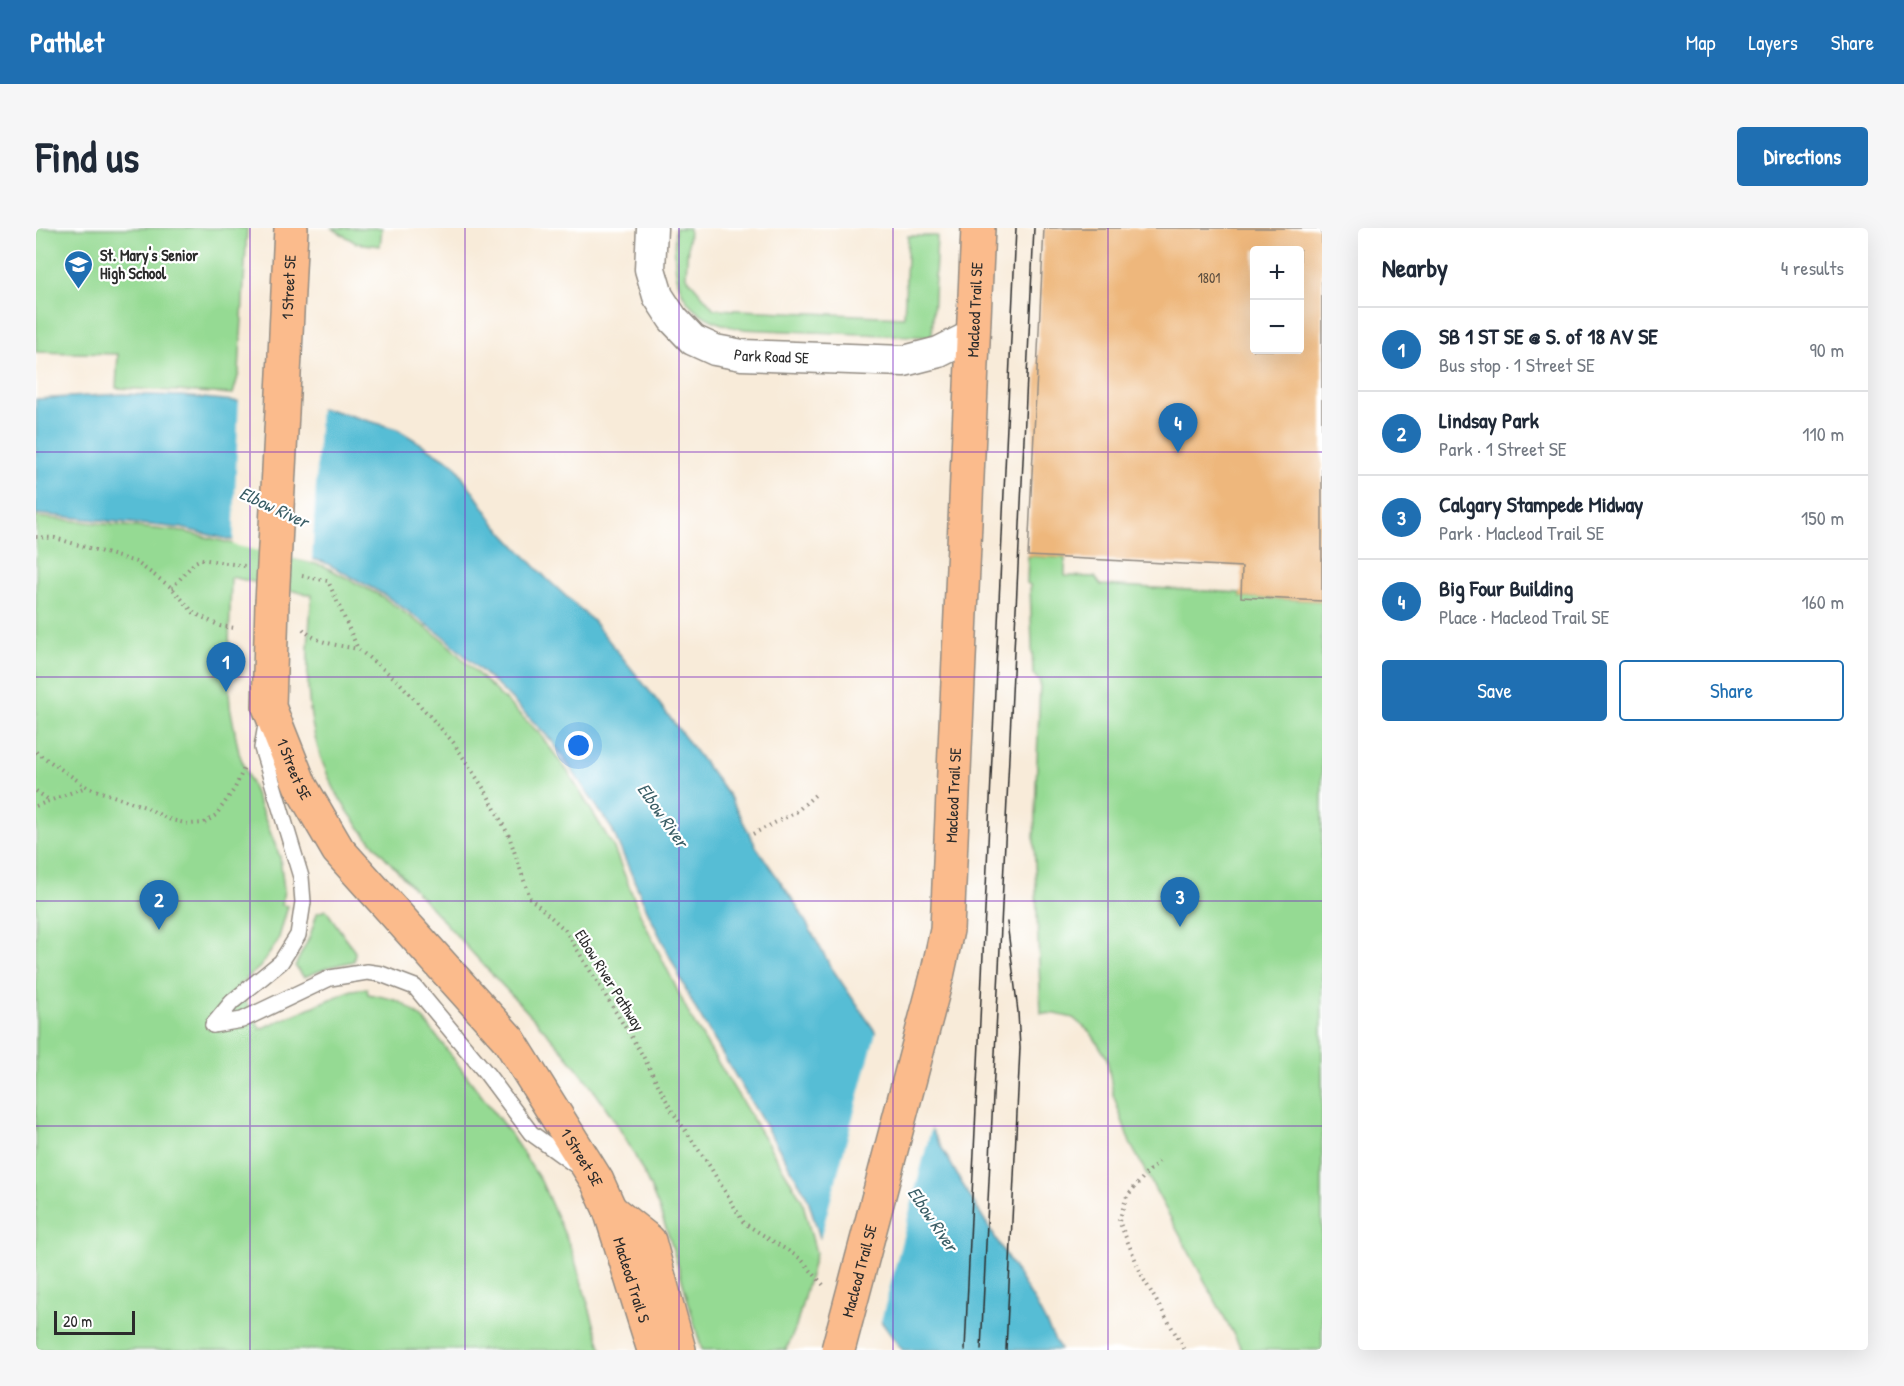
<!DOCTYPE html>
<html lang="en">
<head>
<meta charset="utf-8">
<style>
	:root { --surface:#fff; --page:#f6f6f7; --text:#1f2937; --muted:#747a83; --line:#e0e1e3; --accent:#1f6fb2 }
	body { margin:0; font-family:"Patrick Hand",sans-serif; background:var(--page); color:var(--text) }
	.controls { position:absolute; right:18px; top:18px; display:grid; overflow:hidden; border-radius:6px; box-shadow:0 6px 24px #0002 }
	.controls button { width:54px; height:54px; display:grid; place-items:center; padding:0; border:0; border-bottom:2px solid var(--line); background:var(--surface); color:var(--text); font:30px sans-serif }
	.scale { position:absolute; left:18px; bottom:15px; width:81px; box-sizing:border-box; padding-left:6px; border:3px solid #2b2b2b; border-top:0; font-size:16px; line-height:21px; white-space:nowrap; color:#2b2b2b; -webkit-text-stroke:4px #fff; paint-order:stroke }
	.you { position:absolute; left:543px; top:518px; width:21px; height:21px; margin:-15px; border:4px solid #fff; border-radius:50%; background:#1a73e8; box-shadow:0 0 0 9px #1a73e833 }
	.badge { display:grid; place-items:center; width:39px; height:39px; border-radius:50%; background:var(--accent); color:#fff; font-size:20px; font-weight:700 }
	.pin { position:absolute; translate:-50% -50px; filter:drop-shadow(0 2px 3px #0008) }
	.pin::after { content:''; position:absolute; top:32px; width:21px; height:18px; background:inherit; clip-path:polygon(0 0,100% 0,50% 100%) }
	.list { margin:0; padding:0; list-style:none }
	h2 { display:flex; justify-content:space-between; align-items:center; height:78px; margin:0; padding:0 24px; font-size:26px }
	h2 small { font-size:20px; font-weight:400; color:var(--muted) }
	.list li { display:grid; grid-template-columns:39px 1fr auto; gap:18px; align-items:center; box-sizing:border-box; height:84px; padding:0 24px; border-top:2px solid var(--line) }
	.list b { display:block; font-size:22px; white-space:nowrap }
	.list p { margin:0; font-size:20px; white-space:nowrap; color:var(--muted) }
	.list em { font-size:20px; font-style:normal; color:var(--muted) }
	.actions { display:flex; gap:12px; padding:18px 24px }
	.actions a { flex:1; padding:14px 0; border:2px solid var(--accent); border-radius:6px; text-align:center; font-size:21px; color:var(--accent) }
	.actions .main { background:var(--accent); color:#fff }
	.map { position:relative; flex:none; width:1286px; height:1122px; overflow:hidden; border-radius:6px }
	header { display:flex; align-items:center; gap:36px; box-sizing:border-box; height:84px; padding:0 30px; background:var(--accent); color:#fff }
	header strong { font-size:28px }
	nav { display:flex; gap:33px; margin-inline-start:auto; font-size:21px }
	.intro { display:flex; align-items:center; justify-content:space-between; box-sizing:border-box; height:144px; padding:0 36px }
	h1 { margin:0; font-size:42px }
	.button { padding:15px 27px; border-radius:6px; background:var(--accent); color:#fff; font-size:21px; font-weight:700 }
	main { display:flex; gap:36px; padding:0 36px }
	aside { flex:1; background:var(--surface); border-radius:6px; box-shadow:0 6px 24px #0002 }
	.map>svg:first-child { display:block }
	.green { fill:#95da93; stroke:#60825f; stroke-width:1.5 }
	.water { fill:#57bdd5; stroke:#417480; stroke-width:1.5 }
	.pier { fill:#f8ebd9 }
	.building { fill:#eeb77c; fill-rule:evenodd }
	.lines { fill:none; stroke-linecap:round; stroke-linejoin:round }
	.service-casing { stroke:#928b82; stroke-width:18 }
	.minor-casing { stroke:#928b82; stroke-width:33 }
	.primary-casing { stroke:#928b82; stroke-width:36 }
	.path { stroke:#928b82; stroke-width:4; stroke-dasharray:1.5 4.5; stroke-linecap:butt }
	.service { stroke:#fff; stroke-width:15 }
	.minor { stroke:#fff; stroke-width:30 }
	.primary { stroke:#fbbb8c; stroke-width:33 }
	.tram { stroke:#2b2b2b; stroke-width:1.5 }
	.primary-bridge-casing { stroke:#928b82; stroke-width:36; stroke-linecap:butt }
	.primary-bridge { stroke:#fbbb8c; stroke-width:33 }
	.grid { fill:none; stroke:#7b2cbf; stroke-width:1.5; stroke-opacity:0.55 }
	.labels { text-anchor:middle; dominant-baseline:central; stroke-width:4.5; stroke-linejoin:round; paint-order:stroke }
	.number-label { font-size:14px; fill:#5c4e3f }
	.poi-label { font-size:16px; font-weight:bold; fill:#2b2b2b; stroke:#fff; text-anchor:start }
	.street-label { font-size:16px; fill:#2b2b2b; stroke:#fff }
	.water-label { font-size:18px; font-style:italic; fill:#3a5e66; stroke:#fff }
</style>
</head>
<body>
<header>
<strong>Pathlet</strong>
<nav><a>Map</a><a>Layers</a><a>Share</a></nav>
</header>
<div class="intro"><h1>Find us</h1><a class="button">Directions</a></div>
<main>
<div class="map">
<svg width="1286" height="1122" viewBox="0 0 1286 1122">
	<rect width="100%" height="100%" fill="#fff"/>
	<filter id="ink" filterUnits="userSpaceOnUse"><feTurbulence type="fractalNoise" baseFrequency=".0167" numOctaves="2"/><feDisplacementMap in="SourceGraphic" scale="12" xChannelSelector="R" yChannelSelector="G"/><feConvolveMatrix kernelMatrix="1 2 1 2 8 2 1 2 1" color-interpolation-filters="sRGB"/></filter>
	<filter id="wash" filterUnits="userSpaceOnUse"><feTurbulence type="fractalNoise" baseFrequency=".008" numOctaves="4" result="noise"/><feDisplacementMap in="SourceGraphic" scale="24" xChannelSelector="R" yChannelSelector="G"/><feGaussianBlur stdDeviation="1.35" result="paint"/><feColorMatrix in="noise" values="0 0 0 0 0 0 0 0 0 0 0 0 0 0 0 0 0 1.4 0 .05"/><feComposite in="paint" operator="in"/></filter>
	<g filter="url(#wash)">
		<rect width="100%" height="100%" fill="#f8ebd9"/>
		<g class="green">
			<path d="M 0,0 L 211,0 L 203,145 L 197,166 L 80,160 L 82,126 L 0,124 Z"/>
			<path d="M 296,0 L 346,0 L 344,18 L 320,15 Z"/>
			<path d="M 639,0 L 653,0 L 650,48 L 678,81 L 868,89 L 872,8 L 901,8 L 896,109 L 705,101 C 643,89 636,57 639,0 Z"/>
			<path d="M 0,289 L 149,304 L 288,338 L 345,368 L 406,411 L 503,505 L 532,544 L 577,618 L 605,688 L 656,792 L 766,972 L 780,1025 L 760,1099 L 750,1122 L 666,1122 C 654,1082 644,1040 630,1000 C 613,949 586,900 554,857 C 528,821 497,790 467,758 C 437,726 408,693 378,661 C 347,626 312,593 293,550 C 266,492 270,429 276,367 L 195,349 L 192,448 L 194,478 L 203,525 L 244,629 L 248,662 L 246,677 L 252,678 L 242,713 L 224,739 L 202,758 L 224,801 L 316,762 L 331,760 L 332,766 C 362,771 367,773 389,793 L 473,904 L 505,953 L 536,1023 L 566,1122 L 0,1122 Z"/>
			<path d="M 992,328 L 1029,330 L 1029,348 L 1059,349 L 1065,357 L 1205,365 L 1205,369 L 1286,373 L 1286,1122 L 1206,1122 L 1094,915 L 1077,866 L 1071,830 L 1055,805 L 1037,790 L 1020,786 L 1005,785 L 998,612 L 1004,454 L 997,446 L 994,357 L 991,355 Z"/>
			<path d="M 290,682 L 319,724 L 318,733 L 293,739 L 268,749 L 259,738 L 274,708 L 281,685 Z"/>
		</g>
		<path class="water" d="M 86,166 L 145,168 L 295,182 L 361,201 L 418,236 L 460,297 L 510,350 L 557,393 L 619,470 L 694,569 L 721,620 L 761,678 L 795,739 L 843,809 L 927,957 L 1000,1076 L 1024,1122 L 867,1122 L 863,1118 L 784,1010 L 772,971 L 767,961 L 659,780 L 611,682 L 576,601 L 516,513 L 466,462 L 407,408 L 347,366 L 288,334 L 145,300 L 0,286 L 0,171 Z"/>
		<g class="pier">
			<path d="M 203,170 L 284,178 L 276,335 L 197,317 Z"/>
			<path d="M 841,800 L 896,897 L 844,1097 L 783,1015 Z"/>
		</g>
		<g id="blocks">
			<path class="building" d="M 1008,0 L 1286,0 L 1286,373 L 1205,369 L 1206,339 L 992,328 ZM 1218,22 L 1264,22 L 1264,122 L 1218,122 Z"/>
		</g>
	</g>
	<g filter="url(#ink)">
		<use href="#blocks" fill-opacity="0" stroke="#928b82" stroke-width="1.5"/>
		<g class="lines">
			<defs>
				<g id="service">
					<path d="M 177,797 L 206,792 L 294,750 L 331,744 L 345,746 L 379,759 L 451,846 L 495,905 L 542,939"/>
					<path d="M 177,797 L 196,774 L 245,734 L 262,707 L 267,674 L 265,649 L 226,520 L 231,491"/>
				</g>
				<g id="minor">
					<path id="s1" d="M 616,0 L 614,41 L 622,68 L 637,91 L 657,112 L 679,122 L 706,127 L 868,133 L 903,124 L 937,107"/>
				</g>
				<g id="primary">
					<path id="s2" d="M 249,127 L 255,0"/>
					<path id="s3" d="M 236,375 L 233,479 L 264,557 L 302,622 L 473,812 L 561,953 L 574,982 L 618,1122"/>
					<path id="s4" d="M 901,748 L 911,702 L 942,0"/>
					<path d="M 574,982 L 613,1013 L 643,1122"/>
				</g>
			</defs>
			<use href="#service" class="service-casing"/>
			<use href="#minor" class="minor-casing"/>
			<use href="#primary" class="primary-casing"/>
			<g class="path">
				<path d="M 0,309 L 19,310 L 100,334 L 136,360 L 158,385 L 184,398 L 199,400"/>
				<path d="M 266,348 L 292,353 L 322,421 L 362,453 L 417,514 L 450,564 L 473,608 L 494,670 L 529,702 L 607,828 L 636,883 L 673,937 L 708,995 L 765,1031 L 789,1059"/>
				<path d="M 136,360 L 159,334 L 165,331 L 209,338"/>
				<path d="M 267,401 C 281,416 303,417 321,421"/>
				<path d="M 0,524 L 51,559 L 109,579 L 132,591 L 153,596 L 168,595 L 180,587 L 199,560 L 209,538"/>
				<path d="M 0,563 L 13,572"/>
				<path d="M 0,578 L 50,559"/>
				<path d="M 717,606 L 760,584 L 780,566"/>
				<path d="M 1123,933 L 1109,947 L 1091,968 L 1083,993 L 1107,1050 L 1149,1122"/>
			</g>
			<use href="#service" class="service"/>
			<use href="#minor" class="minor"/>
			<use href="#primary" class="primary"/>
			<g class="tram">
				<path d="M 929,1122 L 980,0"/>
				<path d="M 945,1122 L 998,0"/>
				<path d="M 970,1122 L 984,820 L 982,784 L 971,694"/>
			</g>
			<defs>
				<g id="primary-bridge">
					<path d="M 236,375 L 249,127"/>
					<path id="s5" d="M 802,1122 L 901,748"/>
				</g>
			</defs>
			<use href="#primary-bridge" class="primary-bridge-casing"/>
			<use href="#primary-bridge" class="primary-bridge"/>
		</g>
	</g>
	<path class="grid" d="M 214,0 L 214,1122M 429,0 L 429,1122M 643,0 L 643,1122M 857,0 L 857,1122M 1072,0 L 1072,1122M 0,224 L 1286,224M 0,449 L 1286,449M 0,673 L 1286,673M 0,898 L 1286,898"/>
	<defs>
		<symbol id="school-pin" viewBox="-11 -11 22 30"><path d="M0 17L-7.5 6A9.5 9.5 0 1 1 7.5 6Z" fill="#1f6fb2" stroke="#fff"/><path d="M0-5L7-2L0 1L-7-2ZM-4 1L0 2.5L4 1V4Q0 6-4 4Z" fill="#fff"/></symbol>
	</defs>
	<g fill-rule="evenodd">
		<use href="#school-pin" x="26" y="20" width="33" height="45"/>
	</g>
	<g class="labels">
		<g class="number-label">
			<text x="1173" y="49">1801</text>
		</g>
		<g class="poi-label">
			<text x="64" y="27">St. Mary's Senior<tspan x="64" dy="18">High School</tspan></text>
		</g>
		<g class="street-label">
			<text stroke="none"><textPath href="#s2" startOffset="68">1 Street SE</textPath></text>
			<text stroke="none"><textPath href="#s4" startOffset="668">Macleod Trail SE</textPath></text>
			<text stroke="none"><textPath href="#s1" startOffset="207">Park Road SE</textPath></text>
			<text stroke="none"><textPath href="#s3" startOffset="171">1 Street SE</textPath></text>
			<text stroke="none"><textPath href="#s4" startOffset="182">Macleod Trail SE</textPath></text>
			<text transform="translate(574 752) rotate(58)">Elbow River Pathway</text>
			<text stroke="none"><textPath href="#s3" startOffset="657">1 Street SE</textPath></text>
			<text stroke="none"><textPath href="#s5" startOffset="82">Macleod Trail SE</textPath></text>
			<text stroke="none"><textPath href="#s3" startOffset="790">Macleod Trail S</textPath></text>
		</g>
		<g class="water-label">
			<text transform="translate(238 279) rotate(25)">Elbow River</text>
			<text transform="translate(627 587) rotate(55)">Elbow River</text>
			<text transform="translate(897 991) rotate(56)">Elbow River</text>
		</g>
	</g>
</svg>
<div class="controls">
<button>+</button>
<button>−</button>
</div>
<div class="scale">20 m</div>
<div class="you"></div>
<div class="pin badge" style="left:190px;top:464px">1</div>
<div class="pin badge" style="left:123px;top:702px">2</div>
<div class="pin badge" style="left:1144px;top:699px">3</div>
<div class="pin badge" style="left:1142px;top:225px">4</div>
</div>
<aside>
<h2>Nearby<small>4 results</small></h2>
<ul class="list">
<li><span class="badge">1</span><div><b>SB 1 ST SE @ S. of 18 AV SE</b><p>Bus stop · 1 Street SE</p></div><em>90 m</em></li>
<li><span class="badge">2</span><div><b>Lindsay Park</b><p>Park · 1 Street SE</p></div><em>110 m</em></li>
<li><span class="badge">3</span><div><b>Calgary Stampede Midway</b><p>Park · Macleod Trail SE</p></div><em>150 m</em></li>
<li><span class="badge">4</span><div><b>Big Four Building</b><p>Place · Macleod Trail SE</p></div><em>160 m</em></li>
</ul>
<div class="actions"><a class="main">Save</a><a>Share</a></div>
</aside>
</main>
</body>
</html>
